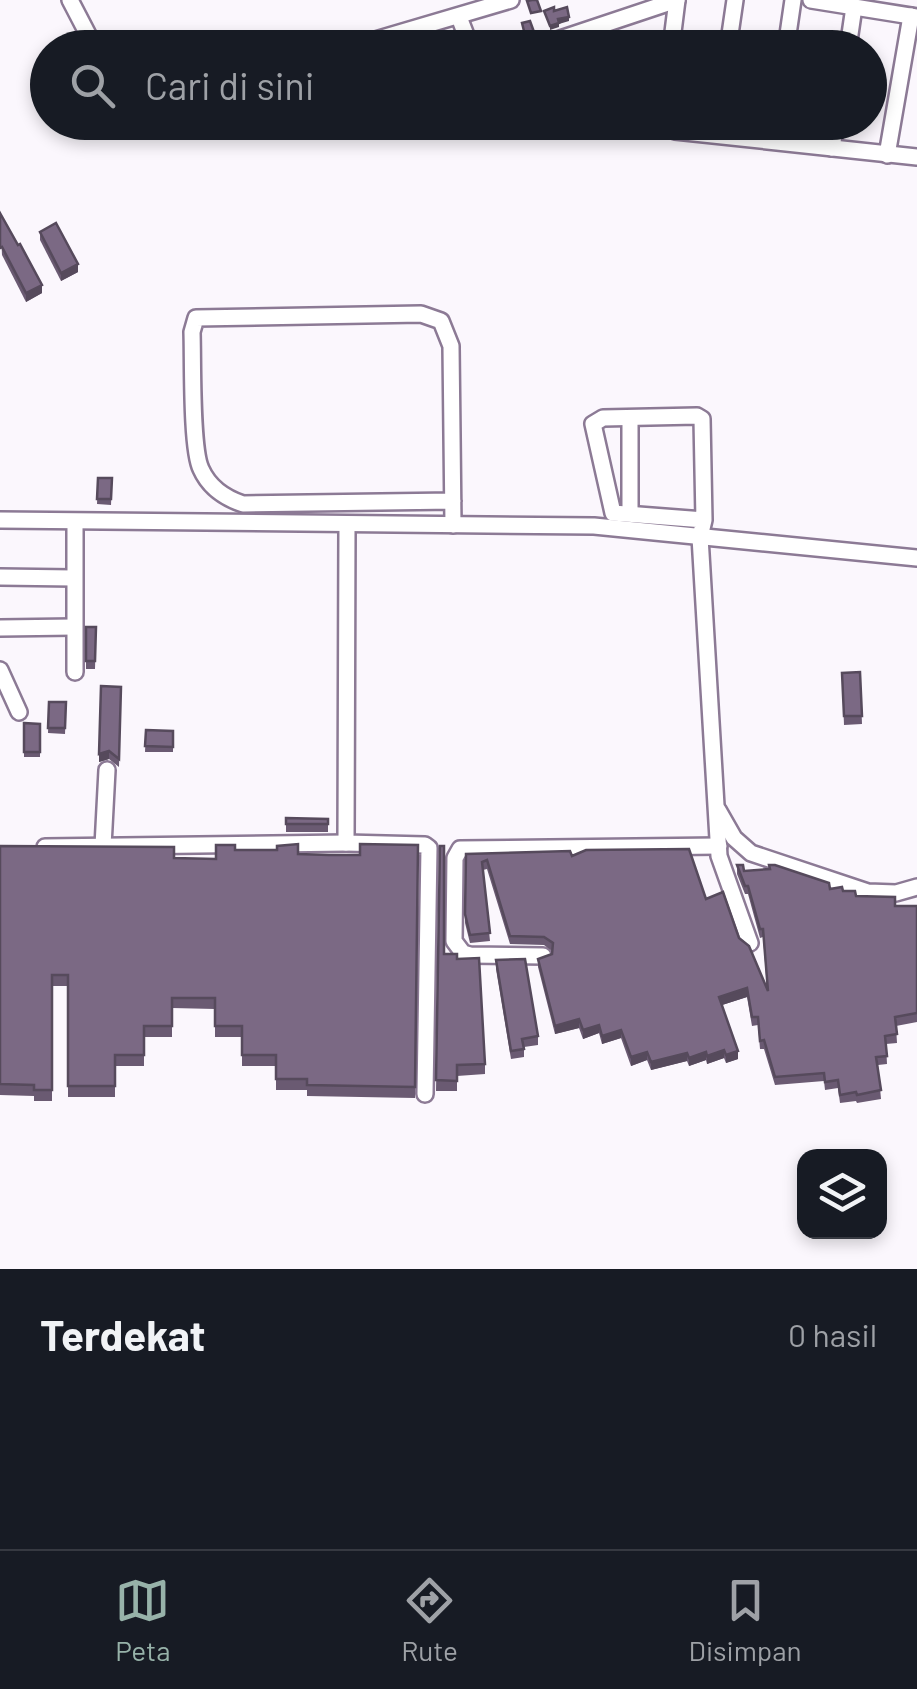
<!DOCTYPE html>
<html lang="id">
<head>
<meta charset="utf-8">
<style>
	:root { --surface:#171b24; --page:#20242c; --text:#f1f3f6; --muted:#9ea1a6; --line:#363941; --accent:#97b2a9 }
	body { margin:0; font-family:Barlow,sans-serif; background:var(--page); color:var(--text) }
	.controls { position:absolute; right:30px; bottom:30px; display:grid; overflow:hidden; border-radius:20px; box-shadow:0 5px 15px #0003 }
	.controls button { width:90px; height:90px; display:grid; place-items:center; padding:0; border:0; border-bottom:2px solid var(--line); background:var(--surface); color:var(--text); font:50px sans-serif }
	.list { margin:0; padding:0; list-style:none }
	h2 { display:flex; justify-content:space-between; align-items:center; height:130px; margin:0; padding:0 40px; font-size:42px }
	h2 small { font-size:32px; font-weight:400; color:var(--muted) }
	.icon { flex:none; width:55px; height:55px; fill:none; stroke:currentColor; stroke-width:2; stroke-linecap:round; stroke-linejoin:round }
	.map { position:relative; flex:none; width:917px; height:1269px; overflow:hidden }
	.search { position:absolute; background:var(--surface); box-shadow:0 5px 15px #0003; left:30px; right:30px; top:30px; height:110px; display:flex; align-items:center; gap:25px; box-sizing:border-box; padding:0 35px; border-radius:55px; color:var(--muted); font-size:38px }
	.sheet { height:280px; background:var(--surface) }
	nav { display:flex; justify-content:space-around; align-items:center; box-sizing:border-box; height:140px; border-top:2px solid var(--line); background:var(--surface); font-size:28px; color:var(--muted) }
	nav a { display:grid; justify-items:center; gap:5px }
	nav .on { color:var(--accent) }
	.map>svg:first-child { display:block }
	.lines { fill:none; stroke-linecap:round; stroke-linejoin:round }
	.minor-casing { stroke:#8c7a95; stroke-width:20 }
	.minor { stroke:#fff; stroke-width:15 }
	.wall { fill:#6a5a72 }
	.shaded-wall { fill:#564a5c }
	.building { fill:#7b6984; stroke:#564a5c; stroke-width:2.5 }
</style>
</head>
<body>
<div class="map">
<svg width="917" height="1269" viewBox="0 0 917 1269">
	<rect width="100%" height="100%" fill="#fbf7fd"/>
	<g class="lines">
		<defs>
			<g id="minor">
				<path d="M 70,0 L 95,48"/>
				<path d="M 811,0 L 917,17"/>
				<path d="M 459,17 L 471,48"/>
				<path d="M 348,48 L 511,0"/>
				<path d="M 533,48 L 677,0"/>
				<path d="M 671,48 L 677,0"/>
				<path d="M 728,48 L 735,0"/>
				<path d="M 786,48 L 793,0"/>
				<path d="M 848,48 L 854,7"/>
				<path d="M 663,122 L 675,131 L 917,157"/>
				<path d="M 832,148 L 836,122"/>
				<path d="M 887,155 L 911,16"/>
				<path d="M 630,418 L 630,513"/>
				<path d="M 453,501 L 243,504 C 225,498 209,487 201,469 C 191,449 193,360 192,332 L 196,318 L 421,314 L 441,321 L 451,346 L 453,525"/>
				<path d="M 0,520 L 594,526 L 917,558"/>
				<path d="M 704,520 L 613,513 L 593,424 L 603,418 L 697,416 L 702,419 L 704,520 L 700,537 L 719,856 L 750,943"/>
				<path d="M 75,523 L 75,672"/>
				<path d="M 347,525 L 346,843 L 425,845 L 429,848 L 425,1094"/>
				<path d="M 0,577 L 73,578"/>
				<path d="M 0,628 L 74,627"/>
				<path d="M 0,670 L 19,712"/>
				<path d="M 718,810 L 734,838 L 751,853 L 868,892 L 896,893 L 917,887"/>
				<path d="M 103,846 L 107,770"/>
				<path d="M 45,847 L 346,843"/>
				<path d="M 543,956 L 470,955 L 463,953 L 454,941 L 455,858 L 460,849 L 719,846"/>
			</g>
		</defs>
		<use href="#minor" class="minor-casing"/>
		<use href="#minor" class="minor"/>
	</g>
	<g class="wall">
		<path d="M 0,213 L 42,293 L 26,302 L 2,255 Z"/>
		<path d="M 40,232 L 78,272 L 61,281 L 40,240 Z"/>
		<path d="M 98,478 L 112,478 L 111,505 L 97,504 Z"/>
		<path d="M 86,627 L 96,627 L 95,669 L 86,669 Z"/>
		<path d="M 860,672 L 862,724 L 844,725 L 842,673 Z"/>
		<path d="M 121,687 L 119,767 L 109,759 L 99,762 Z"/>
		<path d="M 49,702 L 66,702 L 65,734 L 48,733 Z"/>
		<path d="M 24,723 L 40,724 L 40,757 L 24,757 Z"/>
		<path d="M 146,730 L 173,731 L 173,752 L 145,752 Z"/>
		<path d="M 286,818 L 328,819 L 328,832 L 286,832 Z"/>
		<path d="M 418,845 L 415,1098 L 307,1096 L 307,1090 L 276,1090 L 276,1066 L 242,1066 L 242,1037 L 215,1037 L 215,1009 L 172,1008 L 172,1037 L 144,1037 L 144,1066 L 115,1066 L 115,1097 L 68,1097 L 68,986 L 52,986 L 52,1101 L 34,1101 L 34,1096 L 0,1095 L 0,846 L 174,858 L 216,859 L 235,850 L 298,854 L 360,855 Z"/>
		<path d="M 440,846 L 444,954 L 457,959 L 485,1064 L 485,1074 L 457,1076 L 457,1091 L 436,1091 Z"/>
		<path d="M 466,854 L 572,856 L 706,899 L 739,938 L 767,989 L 763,937 L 760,938 L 748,894 L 745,894 L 737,874 L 737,865 L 744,871 L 843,891 L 895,906 L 917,906 L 917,1022 L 896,1026 L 897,1043 L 886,1044 L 887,1064 L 878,1065 L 881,1099 L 857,1103 L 856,1101 L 840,1103 L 838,1088 L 825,1090 L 824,1081 L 775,1085 L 764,1049 L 760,1049 L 758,1025 L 752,1026 L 747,997 L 722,1005 L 738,1059 L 726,1063 L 724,1058 L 707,1064 L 706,1060 L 689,1066 L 687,1061 L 651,1070 L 647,1060 L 631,1066 L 621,1038 L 602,1044 L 599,1033 L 583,1039 L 579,1028 L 555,1034 L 538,967 L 538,959 L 552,954 L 552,951 L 544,945 L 510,944 L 487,869 L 483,870 L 490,941 L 470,943 L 465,923 Z"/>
		<path d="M 496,960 L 538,1036 L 538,1045 L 524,1047 L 524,1057 L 511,1059 L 496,969 Z"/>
	</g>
	<g class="shaded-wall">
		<path d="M 569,17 L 569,21 L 559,24 L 559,27 L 550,30 L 550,26 L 558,19 Z"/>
		<path d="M 78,264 L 78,272 L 61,281 L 61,273 Z"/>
		<path d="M 42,285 L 42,293 L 26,302 L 26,293 Z"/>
		<path d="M 109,751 L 109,759 L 99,762 L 99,754 Z"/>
		<path d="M 747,988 L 747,997 L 719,1006 L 719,997 Z"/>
		<path d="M 579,1019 L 579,1028 L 555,1034 L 555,1026 Z"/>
		<path d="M 599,1025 L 599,1033 L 583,1039 L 583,1030 Z"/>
		<path d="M 621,1030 L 621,1038 L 602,1044 L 602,1036 Z"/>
		<path d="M 724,1050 L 724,1058 L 707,1064 L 707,1056 Z"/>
		<path d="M 738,1051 L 738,1059 L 726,1063 L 726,1055 Z"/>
		<path d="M 647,1052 L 647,1060 L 631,1066 L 631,1057 Z"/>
		<path d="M 706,1052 L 706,1060 L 689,1066 L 689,1058 Z"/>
		<path d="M 687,1053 L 687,1061 L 651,1070 L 651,1062 Z"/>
	</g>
	<g class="building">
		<path d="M 532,0 L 537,0 L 541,11 L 531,13 L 527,1 Z"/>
		<path d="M 554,7 L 554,11 L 567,7 L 569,17 L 558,19 L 559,23 L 550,26 L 544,11 Z"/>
		<path d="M 530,21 L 534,32 L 525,35 L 522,23 Z"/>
		<path d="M 0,213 L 18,245 L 20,244 L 42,285 L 26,293 L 2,247 L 0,248 Z"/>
		<path d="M 56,223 L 78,264 L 61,273 L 40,232 Z"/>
		<path d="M 98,478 L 112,478 L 111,499 L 97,499 Z"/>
		<path d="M 86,627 L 96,627 L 95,661 L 86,661 Z"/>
		<path d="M 860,672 L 862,716 L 844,716 L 842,673 Z"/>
		<path d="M 101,686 L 121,687 L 119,759 L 109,751 L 99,754 Z"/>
		<path d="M 49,702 L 66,702 L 65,728 L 48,728 Z"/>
		<path d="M 24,723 L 40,724 L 40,752 L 24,752 Z"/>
		<path d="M 146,730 L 173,731 L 173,747 L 145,746 Z"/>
		<path d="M 286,818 L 328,819 L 328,824 L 286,824 Z"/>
		<path d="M 298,844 L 298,854 L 329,855 L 360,855 L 360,844 L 418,845 L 415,1087 L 307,1085 L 307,1079 L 276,1079 L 276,1055 L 242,1055 L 242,1026 L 215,1026 L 215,998 L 172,998 L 172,1026 L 144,1026 L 144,1055 L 115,1055 L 115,1086 L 68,1086 L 68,975 L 52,975 L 52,1090 L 34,1090 L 34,1085 L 0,1084 L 0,846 L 174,847 L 174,858 L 216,859 L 216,845 L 235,845 L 235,850 L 277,850 L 277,846 Z"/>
		<path d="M 440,846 L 444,846 L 444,954 L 457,954 L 457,959 L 479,958 L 485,1064 L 457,1065 L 457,1081 L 436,1080 Z"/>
		<path d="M 689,849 L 706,899 L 723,892 L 739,938 L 749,946 L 768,991 L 763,929 L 760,929 L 748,886 L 745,886 L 737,865 L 743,865 L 744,871 L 770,869 L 769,865 L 775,865 L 829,883 L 830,889 L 842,887 L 843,891 L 855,891 L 856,896 L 895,897 L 895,906 L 917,906 L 917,1013 L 895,1017 L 897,1034 L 885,1036 L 887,1056 L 876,1057 L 881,1090 L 857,1095 L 856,1092 L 840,1095 L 838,1080 L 825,1082 L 824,1073 L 775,1077 L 764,1040 L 760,1041 L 758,1017 L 752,1017 L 747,988 L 719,997 L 738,1051 L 726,1055 L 724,1050 L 707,1056 L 706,1052 L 689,1058 L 687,1053 L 651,1062 L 647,1052 L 631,1057 L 621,1030 L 602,1036 L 599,1025 L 583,1030 L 579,1019 L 555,1026 L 538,959 L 552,954 L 553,943 L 544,937 L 510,936 L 487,860 L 482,862 L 490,933 L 470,935 L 465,914 L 466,854 L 570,851 L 572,856 L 586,850 Z"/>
		<path d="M 525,959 L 538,1036 L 522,1039 L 524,1049 L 511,1051 L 496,960 Z"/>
	</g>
</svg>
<div class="controls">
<button><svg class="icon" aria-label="layers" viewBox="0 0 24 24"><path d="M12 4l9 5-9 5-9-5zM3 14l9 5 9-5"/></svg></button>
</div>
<div class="search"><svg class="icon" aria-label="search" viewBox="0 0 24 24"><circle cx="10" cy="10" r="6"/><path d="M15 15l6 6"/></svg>Cari di sini</div>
</div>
<section class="sheet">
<h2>Terdekat<small>0 hasil</small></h2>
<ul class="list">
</ul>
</section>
<nav>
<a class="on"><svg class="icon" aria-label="map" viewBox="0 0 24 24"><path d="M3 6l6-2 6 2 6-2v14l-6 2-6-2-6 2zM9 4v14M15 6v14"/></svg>Peta</a>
<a><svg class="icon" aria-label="directions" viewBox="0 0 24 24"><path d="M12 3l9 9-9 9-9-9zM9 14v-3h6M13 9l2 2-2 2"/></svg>Rute</a>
<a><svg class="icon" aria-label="saved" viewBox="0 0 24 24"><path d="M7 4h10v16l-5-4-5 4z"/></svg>Disimpan</a>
</nav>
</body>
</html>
